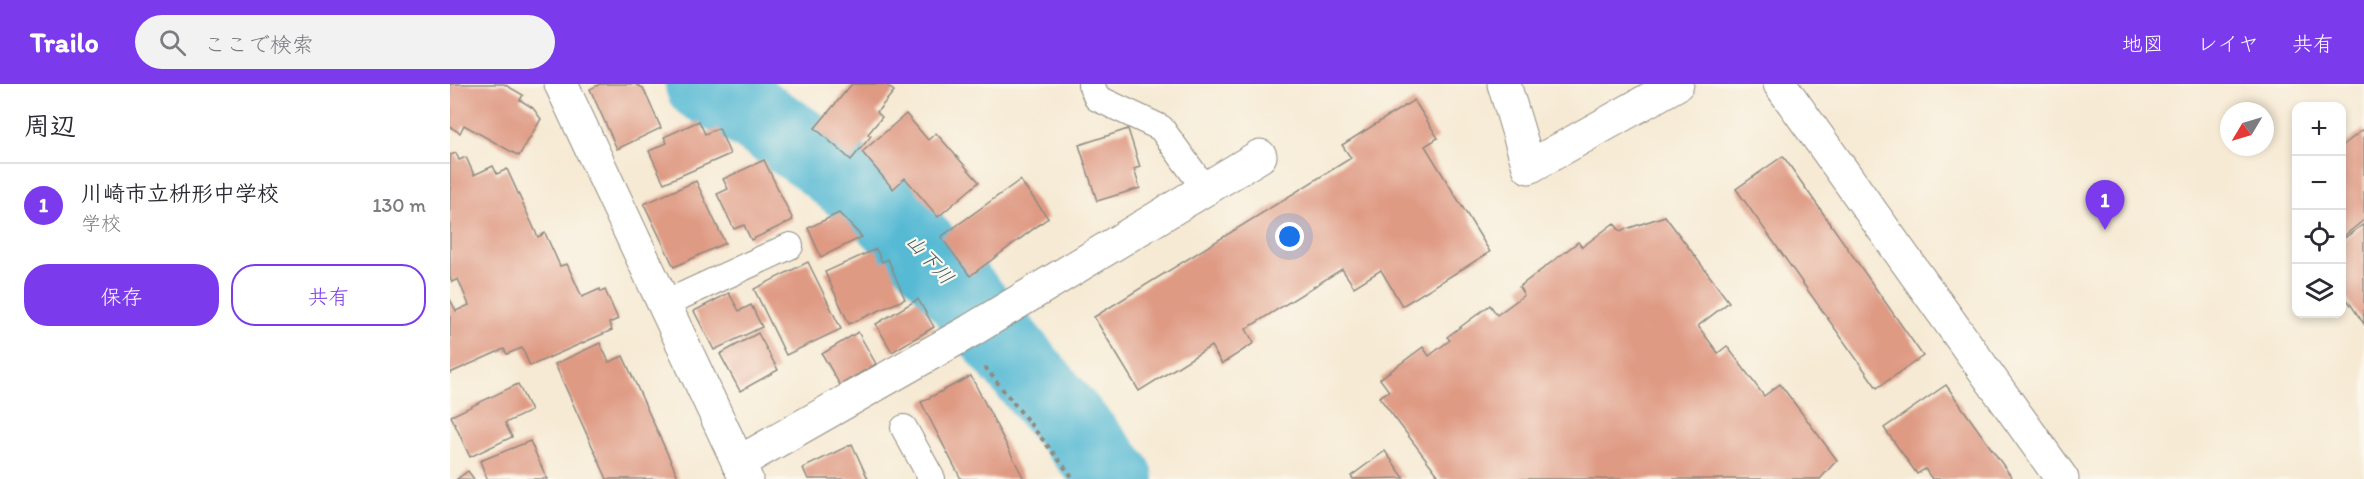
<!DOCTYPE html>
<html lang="ja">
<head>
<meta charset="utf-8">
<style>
	:root { --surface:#fff; --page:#f2f2f3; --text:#2b2b33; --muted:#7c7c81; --line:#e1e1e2; --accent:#7c3aed }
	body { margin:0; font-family:Itim,"Klee One",sans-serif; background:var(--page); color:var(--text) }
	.controls { position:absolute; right:18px; top:18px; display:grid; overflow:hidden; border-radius:12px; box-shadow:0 3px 9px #0003 }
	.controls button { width:54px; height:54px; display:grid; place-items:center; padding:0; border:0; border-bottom:2px solid var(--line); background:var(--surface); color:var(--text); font:30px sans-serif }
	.compass { position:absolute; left:1770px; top:18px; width:54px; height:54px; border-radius:50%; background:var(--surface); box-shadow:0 3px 9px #0003; rotate:232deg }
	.you { position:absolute; left:840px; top:153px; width:21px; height:21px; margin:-15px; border:4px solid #fff; border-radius:50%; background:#1a73e8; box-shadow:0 0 0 9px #1a73e833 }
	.badge { display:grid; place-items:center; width:39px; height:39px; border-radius:50%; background:var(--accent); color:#fff; font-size:20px; font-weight:700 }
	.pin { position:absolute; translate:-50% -50px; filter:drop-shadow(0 2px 3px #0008) }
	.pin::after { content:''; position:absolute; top:32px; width:21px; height:18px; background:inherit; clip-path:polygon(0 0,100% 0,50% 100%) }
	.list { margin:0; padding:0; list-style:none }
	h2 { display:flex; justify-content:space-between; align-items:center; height:78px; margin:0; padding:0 24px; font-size:26px }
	h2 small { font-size:20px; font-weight:400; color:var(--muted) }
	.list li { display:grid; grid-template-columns:39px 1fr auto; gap:18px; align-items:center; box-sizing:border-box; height:84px; padding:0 24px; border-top:2px solid var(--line) }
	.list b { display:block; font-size:22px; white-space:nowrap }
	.list p { margin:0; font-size:20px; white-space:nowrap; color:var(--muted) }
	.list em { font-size:20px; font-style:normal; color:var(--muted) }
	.actions { display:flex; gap:12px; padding:18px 24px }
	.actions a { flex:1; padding:14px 0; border:2px solid var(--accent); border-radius:24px; text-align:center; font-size:21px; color:var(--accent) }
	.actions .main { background:var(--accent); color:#fff }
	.icon { flex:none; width:33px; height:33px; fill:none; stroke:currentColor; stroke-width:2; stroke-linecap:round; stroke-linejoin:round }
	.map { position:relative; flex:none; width:1914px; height:395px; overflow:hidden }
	header { display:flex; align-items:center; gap:36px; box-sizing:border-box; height:84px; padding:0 30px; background:var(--accent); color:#fff }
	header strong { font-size:28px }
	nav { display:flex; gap:33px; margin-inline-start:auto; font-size:21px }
	.search { width:420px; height:54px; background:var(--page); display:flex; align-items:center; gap:15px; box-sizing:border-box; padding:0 21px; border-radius:33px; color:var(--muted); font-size:22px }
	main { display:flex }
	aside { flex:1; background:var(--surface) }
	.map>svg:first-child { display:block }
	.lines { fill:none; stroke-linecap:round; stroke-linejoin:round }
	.river { stroke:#56bad4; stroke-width:76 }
	.building { fill:#df9a83 }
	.lane-casing { stroke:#908a80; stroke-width:28 }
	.street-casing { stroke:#908a80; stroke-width:35 }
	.path { stroke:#908a80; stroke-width:4; stroke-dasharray:4.5 4.5; stroke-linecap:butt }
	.lane { stroke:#fff; stroke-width:26 }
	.street { stroke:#fff; stroke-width:33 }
	.labels { text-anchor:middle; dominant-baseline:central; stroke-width:4.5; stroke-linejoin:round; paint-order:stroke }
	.water-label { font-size:20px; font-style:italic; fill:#3a5d66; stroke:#fbf7ec }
</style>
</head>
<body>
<header>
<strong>Trailo</strong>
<div class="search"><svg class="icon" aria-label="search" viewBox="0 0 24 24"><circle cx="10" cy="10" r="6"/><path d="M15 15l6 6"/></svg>ここで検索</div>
<nav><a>地図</a><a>レイヤ</a><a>共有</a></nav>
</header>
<main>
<aside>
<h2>周辺<small></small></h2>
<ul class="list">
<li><span class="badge">1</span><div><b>川崎市立枡形中学校</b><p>学校</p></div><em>130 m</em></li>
</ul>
<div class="actions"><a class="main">保存</a><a>共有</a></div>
</aside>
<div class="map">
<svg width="1914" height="395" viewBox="0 0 1914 395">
	<rect width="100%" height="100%" fill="#fbf7ec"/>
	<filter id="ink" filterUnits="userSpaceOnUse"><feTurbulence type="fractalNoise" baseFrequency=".0167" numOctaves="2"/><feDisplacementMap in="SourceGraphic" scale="12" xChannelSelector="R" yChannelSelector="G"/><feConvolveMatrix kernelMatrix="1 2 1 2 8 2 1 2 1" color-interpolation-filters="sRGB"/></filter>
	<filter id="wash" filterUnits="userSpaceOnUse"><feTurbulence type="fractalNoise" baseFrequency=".008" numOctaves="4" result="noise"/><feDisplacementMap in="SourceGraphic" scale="24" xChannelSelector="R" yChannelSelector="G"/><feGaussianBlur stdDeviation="1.35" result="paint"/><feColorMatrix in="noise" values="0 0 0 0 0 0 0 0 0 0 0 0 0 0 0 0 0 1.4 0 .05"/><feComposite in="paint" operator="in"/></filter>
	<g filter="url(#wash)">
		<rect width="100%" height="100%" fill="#f6ead4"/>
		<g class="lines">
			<path class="river" d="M 253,0 L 281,15 L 368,73 L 437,129 L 494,189 L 666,395"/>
		</g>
		<g id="blocks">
			<g class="building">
				<path d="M 0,0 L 54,0 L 73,11 L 70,16 L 83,24 L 91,35 L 69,72 L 14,41 L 10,49 L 0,43 Z"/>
				<path d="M 150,0 L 185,0 L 193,4 L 211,44 L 167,65 L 140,5 Z"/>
				<path d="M 402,0 L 435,0 L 444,7 L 427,28 L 432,33 L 418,50 L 421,52 L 401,76 L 365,44 Z"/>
				<path d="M 964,16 L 988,54 L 975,62 L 1040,168 L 952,222 L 931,186 L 904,203 L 892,185 L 796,245 L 804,259 L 772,280 L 761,262 L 689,307 L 644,233 L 901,74 L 892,61 Z"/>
				<path d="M 456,30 L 478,56 L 486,49 L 529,98 L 488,133 L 455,94 L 443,105 L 412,68 Z"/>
				<path d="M 249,37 L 255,50 L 269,44 L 280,70 L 214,99 L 199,67 L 217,59 L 214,53 Z"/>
				<path d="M 678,45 L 690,83 L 684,85 L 690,104 L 647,117 L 629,61 Z"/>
				<path d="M 1914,45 L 1914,136 L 1894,152 L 1892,149 L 1892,62 Z"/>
				<path d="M 6,69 L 9,76 L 16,73 L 24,91 L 43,82 L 47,90 L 57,85 L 88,153 L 95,149 L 110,182 L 117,180 L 132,213 L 150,205 L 151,208 L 155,206 L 168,235 L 159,239 L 162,246 L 80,282 L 72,264 L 57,270 L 54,265 L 0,289 L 0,215 L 6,227 L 19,221 L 8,195 L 2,198 L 0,193 L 0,71 Z"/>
				<path d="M 1333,72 L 1473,272 L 1427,304 L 1286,105 Z"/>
				<path d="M 314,76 L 343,136 L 301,156 L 294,141 L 284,145 L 267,110 L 278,105 L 273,95 Z"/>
				<path d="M 570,96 L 598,134 L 520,192 L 491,153 Z"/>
				<path d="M 246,97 L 275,159 L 224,183 L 194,120 Z"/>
				<path d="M 389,129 L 412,153 L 371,173 L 358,144 Z"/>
				<path d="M 1215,132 L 1279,218 L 1248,242 L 1268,269 L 1277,262 L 1314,312 L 1330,300 L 1387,376 L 1370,395 L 991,395 L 929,313 L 939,307 L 930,295 L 973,263 L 979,272 L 1000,256 L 997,253 L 1040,221 L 1047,231 L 1074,211 L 1069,203 L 1128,158 L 1132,163 L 1164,139 L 1170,147 Z"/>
				<path d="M 1914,140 L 1914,240 L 1892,208 L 1892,156 Z"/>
				<path d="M 426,165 L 432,178 L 438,175 L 455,215 L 399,240 L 375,188 Z"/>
				<path d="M 358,178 L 391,245 L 336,271 L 304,205 Z"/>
				<path d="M 279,209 L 289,227 L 301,221 L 312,243 L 264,266 L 244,227 Z"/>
				<path d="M 468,215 L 484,243 L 442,268 L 426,240 Z"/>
				<path d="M 408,248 L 426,280 L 390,301 L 372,270 Z"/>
				<path d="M 308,249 L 328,286 L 290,307 L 270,270 Z"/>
				<path d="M 150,259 L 159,278 L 173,272 L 229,395 L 157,395 L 105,280 Z"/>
				<path d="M 521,292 L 574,395 L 511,395 L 471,318 Z"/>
				<path d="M 68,300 L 81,327 L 55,339 L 62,353 L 20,373 L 1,332 Z"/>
				<path d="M 1496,301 L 1563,395 L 1482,395 L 1475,385 L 1467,390 L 1434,344 Z"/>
				<path d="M 80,357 L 97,395 L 37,395 L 30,377 Z"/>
				<path d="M 402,360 L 418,395 L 358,395 L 353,384 Z"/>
				<path d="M 935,367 L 954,394 L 903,395 L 901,392 Z"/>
				<path d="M 18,387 L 24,395 L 7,395 Z"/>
			</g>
		</g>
	</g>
	<g filter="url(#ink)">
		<use href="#blocks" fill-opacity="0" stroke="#908a80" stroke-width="1.5"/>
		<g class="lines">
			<defs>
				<g id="lane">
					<path d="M 641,0 L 647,14 L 711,44 L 755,105"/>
					<path d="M 214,220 L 340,162"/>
					<path d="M 454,344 L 482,395"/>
				</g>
				<g id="street">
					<path d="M 111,0 L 296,395"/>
					<path d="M 1054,0 L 1079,83 L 1227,0"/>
					<path d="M 1330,0 L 1612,395"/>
					<path d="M 288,379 L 520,247 L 810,72"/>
				</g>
			</defs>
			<use href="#lane" class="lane-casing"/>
			<use href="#street" class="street-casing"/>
			<path class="path" d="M 535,283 L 624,395"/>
			<use href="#lane" class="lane"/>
			<use href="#street" class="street"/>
		</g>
	</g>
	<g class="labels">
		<g class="water-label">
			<text transform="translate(480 175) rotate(48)">山下川</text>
		</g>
	</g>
</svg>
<div class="controls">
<button>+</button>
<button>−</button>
<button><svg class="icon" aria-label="locate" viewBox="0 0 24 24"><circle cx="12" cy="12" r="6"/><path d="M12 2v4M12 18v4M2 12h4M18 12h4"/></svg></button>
<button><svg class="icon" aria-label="layers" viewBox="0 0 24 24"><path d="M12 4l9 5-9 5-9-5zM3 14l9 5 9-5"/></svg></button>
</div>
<svg class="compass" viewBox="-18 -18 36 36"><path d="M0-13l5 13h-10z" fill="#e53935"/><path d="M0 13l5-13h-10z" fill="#7c7c81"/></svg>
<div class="you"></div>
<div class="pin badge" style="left:1655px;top:146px">1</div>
</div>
</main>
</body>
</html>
